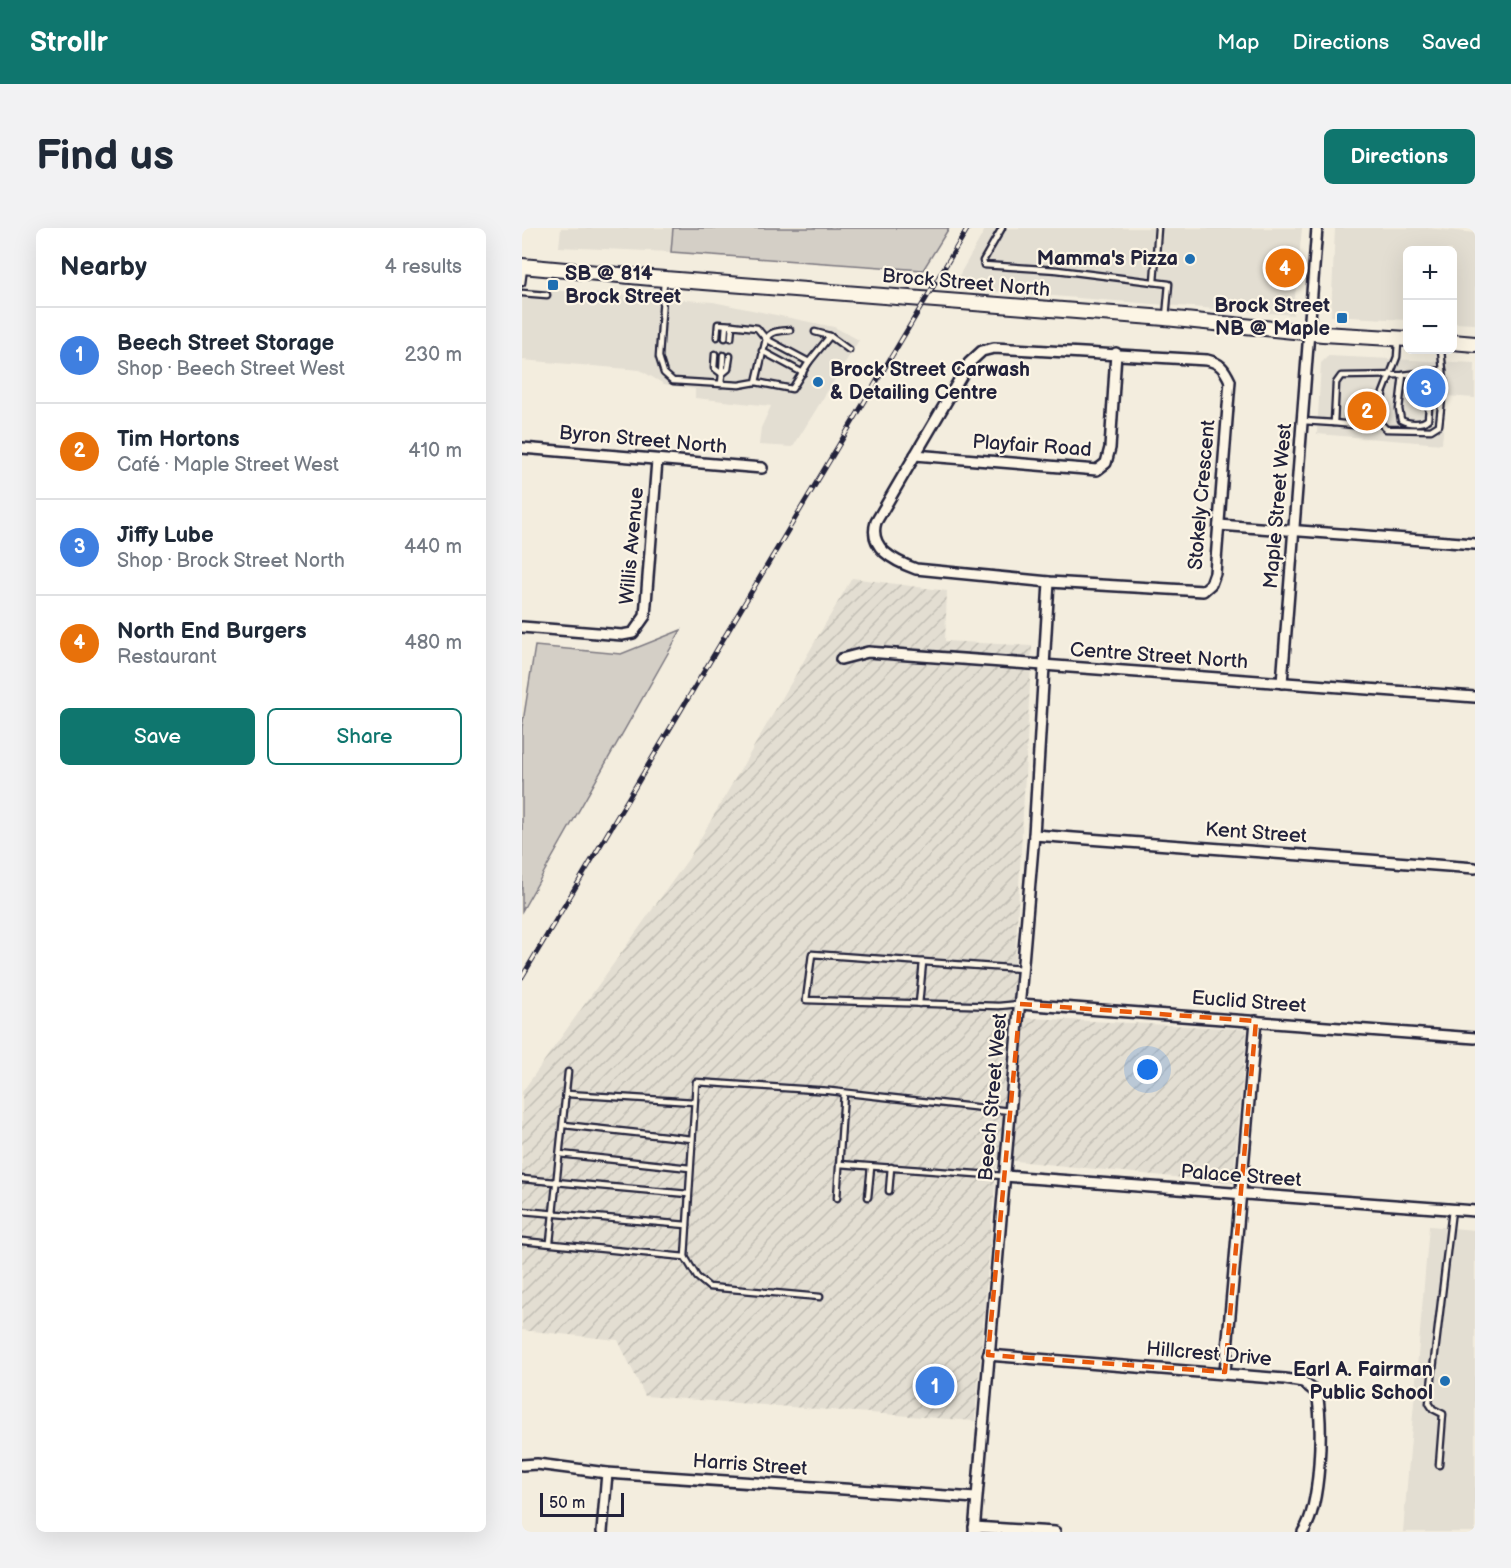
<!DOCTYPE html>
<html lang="en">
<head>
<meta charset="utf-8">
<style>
	:root { --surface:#fff; --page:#f2f2f3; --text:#1f2937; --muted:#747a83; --line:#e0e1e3; --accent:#0f766e }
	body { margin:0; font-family:"Balsamiq Sans",sans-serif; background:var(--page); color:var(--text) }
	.controls { position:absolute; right:18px; top:18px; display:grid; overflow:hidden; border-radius:9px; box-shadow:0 6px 24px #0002 }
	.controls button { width:54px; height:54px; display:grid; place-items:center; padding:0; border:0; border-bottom:2px solid var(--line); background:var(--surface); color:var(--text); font:30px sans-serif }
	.scale { position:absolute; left:18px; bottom:15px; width:84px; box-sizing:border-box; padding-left:6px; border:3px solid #22223b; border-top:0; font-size:16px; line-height:21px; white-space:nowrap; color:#22223b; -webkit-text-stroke:4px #fcf5e5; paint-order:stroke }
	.you { position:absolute; left:626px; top:842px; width:21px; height:21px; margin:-15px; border:4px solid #fff; border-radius:50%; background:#1a73e8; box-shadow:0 0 0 9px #1a73e833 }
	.badge { display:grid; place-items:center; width:39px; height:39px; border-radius:50%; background:var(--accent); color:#fff; font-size:20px; font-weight:700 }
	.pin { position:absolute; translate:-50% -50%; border:3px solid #fff; box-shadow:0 2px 6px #0006 }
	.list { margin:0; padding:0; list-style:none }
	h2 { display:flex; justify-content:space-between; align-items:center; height:78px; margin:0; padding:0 24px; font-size:26px }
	h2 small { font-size:20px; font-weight:400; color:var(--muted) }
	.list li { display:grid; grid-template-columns:39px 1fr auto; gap:18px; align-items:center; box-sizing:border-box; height:96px; padding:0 24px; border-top:2px solid var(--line) }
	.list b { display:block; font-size:22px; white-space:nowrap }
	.list p { margin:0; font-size:20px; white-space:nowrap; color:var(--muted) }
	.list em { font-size:20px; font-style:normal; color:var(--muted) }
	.actions { display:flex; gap:12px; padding:18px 24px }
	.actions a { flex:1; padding:14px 0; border:2px solid var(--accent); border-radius:9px; text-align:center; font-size:21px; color:var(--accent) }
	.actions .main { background:var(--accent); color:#fff }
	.map { position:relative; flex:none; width:953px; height:1304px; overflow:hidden; border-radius:9px }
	header { display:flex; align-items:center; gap:36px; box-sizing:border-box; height:84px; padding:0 30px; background:var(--accent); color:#fff }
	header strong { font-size:28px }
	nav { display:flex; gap:33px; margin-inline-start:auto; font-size:21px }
	.intro { display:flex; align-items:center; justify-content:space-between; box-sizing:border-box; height:144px; padding:0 36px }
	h1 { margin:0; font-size:42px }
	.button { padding:15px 27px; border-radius:9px; background:var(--accent); color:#fff; font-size:21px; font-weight:700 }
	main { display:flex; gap:36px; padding:0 36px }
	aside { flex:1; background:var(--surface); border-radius:9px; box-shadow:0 6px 24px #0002 }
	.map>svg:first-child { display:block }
	.built { fill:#e3ded2 }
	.industrial { fill:url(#industrial-furrows) }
	.park { fill:#d4cfc6; stroke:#7b7880; stroke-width:1.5 }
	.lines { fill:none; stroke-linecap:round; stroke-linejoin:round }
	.service-casing { stroke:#22223b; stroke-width:9 }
	.minor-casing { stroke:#22223b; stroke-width:14 }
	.primary-casing { stroke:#22223b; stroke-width:18 }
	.service { stroke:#fcf5e5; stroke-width:4.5 }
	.minor { stroke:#fcf5e5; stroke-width:9 }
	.primary { stroke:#fcf5e5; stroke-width:14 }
	.rail-casing { stroke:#22223b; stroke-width:5 }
	.rail { stroke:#fcf5e5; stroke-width:3; stroke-dasharray:9; stroke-linecap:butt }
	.marked { fill:none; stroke:#e8590c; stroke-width:4.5; stroke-dasharray:12 8; stroke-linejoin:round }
	.poi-dot { fill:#1f6fb2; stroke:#fcf5e5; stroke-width:2 }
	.labels { text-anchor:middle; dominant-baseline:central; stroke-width:4.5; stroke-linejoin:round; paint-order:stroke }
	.poi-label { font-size:20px; font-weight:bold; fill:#22223b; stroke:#fcf5e5; text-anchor:end }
	.street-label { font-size:20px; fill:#22223b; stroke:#fcf5e5 }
</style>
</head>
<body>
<header>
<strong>Strollr</strong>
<nav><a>Map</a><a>Directions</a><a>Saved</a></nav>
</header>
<div class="intro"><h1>Find us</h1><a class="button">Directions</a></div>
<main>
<aside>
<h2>Nearby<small>4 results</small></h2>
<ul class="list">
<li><span class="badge" style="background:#3f7fe0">1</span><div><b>Beech Street Storage</b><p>Shop · Beech Street West</p></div><em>230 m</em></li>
<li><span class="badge" style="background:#e8710a">2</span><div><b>Tim Hortons</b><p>Café · Maple Street West</p></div><em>410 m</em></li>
<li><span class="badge" style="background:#3f7fe0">3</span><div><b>Jiffy Lube</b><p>Shop · Brock Street North</p></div><em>440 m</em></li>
<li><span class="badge" style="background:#e8710a">4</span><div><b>North End Burgers</b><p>Restaurant</p></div><em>480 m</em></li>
</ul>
<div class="actions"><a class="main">Save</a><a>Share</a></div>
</aside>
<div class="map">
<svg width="953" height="1304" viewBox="0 0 953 1304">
	<defs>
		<pattern id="industrial-furrows" width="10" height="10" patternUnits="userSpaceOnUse" patternTransform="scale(1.5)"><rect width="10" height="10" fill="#e3ded2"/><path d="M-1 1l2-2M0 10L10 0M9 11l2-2" fill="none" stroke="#c2beb5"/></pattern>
	</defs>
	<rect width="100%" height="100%" fill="#f3edde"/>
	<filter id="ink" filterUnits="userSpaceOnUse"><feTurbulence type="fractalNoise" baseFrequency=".0167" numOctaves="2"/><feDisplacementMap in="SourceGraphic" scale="12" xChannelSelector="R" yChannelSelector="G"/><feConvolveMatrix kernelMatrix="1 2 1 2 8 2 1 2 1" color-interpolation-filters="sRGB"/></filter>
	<g filter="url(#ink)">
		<g class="built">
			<path d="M 39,0 L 151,0 L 149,24 L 37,19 Z"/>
			<path d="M 464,0 L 780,0 L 771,87 L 430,60 Z"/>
			<path d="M 813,0 L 905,0 L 953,5 L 953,96 L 931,95 L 930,22 L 886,22 L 885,92 L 809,88 Z"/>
			<path d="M 0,60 L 191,74 L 312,99 L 337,112 L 271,219 L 237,217 L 239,200 L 249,178 L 173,170 L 173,161 L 142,156 L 118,142 L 0,132 Z"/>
			<path d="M 806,128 L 953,135 L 953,170 L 924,168 L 920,216 L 795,206 L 799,135 Z"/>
			<path d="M 907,998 L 953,1002 L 953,1304 L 881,1304 Z"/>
		</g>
		<path class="industrial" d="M 330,350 L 425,363 L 423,413 L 510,418 L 490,789 L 725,801 L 711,955 L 475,931 L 453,1193 L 123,1168 L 96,1112 L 0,1102 L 0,864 L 167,630 Z"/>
		<g class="park">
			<path d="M 151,0 L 427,0 L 401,42 L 149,24 Z"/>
			<path d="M 159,402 L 0,683 L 0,500 L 13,418 L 99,426 Z"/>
		</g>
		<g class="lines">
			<defs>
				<g id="service">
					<path d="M 480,0 L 461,33 L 462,37 L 535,42 L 647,56 L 644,89"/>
					<path d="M 142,53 L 137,129 L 142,145 L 151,153 L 217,157 L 234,154 L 244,111 L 287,134 L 308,108 L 327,122"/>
					<path d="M 632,54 L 636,0"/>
					<path d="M 0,55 L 2,40"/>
					<path d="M 0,65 L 25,67"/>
					<path d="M 293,104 L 308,108"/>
					<path d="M 195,109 L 196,96 L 210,97"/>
					<path d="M 203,110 L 204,97"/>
					<path d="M 209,110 L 210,97 L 235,100 L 244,111 C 249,102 259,103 268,102"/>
					<path d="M 876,114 L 875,129 L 861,165 L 858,195 L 864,201 L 909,202 L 917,197 L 922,153 L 919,122"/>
					<path d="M 240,123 L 281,145"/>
					<path d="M 193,126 L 192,140 L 200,146"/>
					<path d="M 200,146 L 201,127"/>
					<path d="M 881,147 L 877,181 L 879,192 C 886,196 900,197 906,191 L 908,168"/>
					<path d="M 234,154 L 270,161 L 287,134"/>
					<path d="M 199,156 L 200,146 L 206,141 L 208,128"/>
					<path d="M 781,193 L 812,195 L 814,155 L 819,148 L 881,147 L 921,142"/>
					<path d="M 812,195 L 832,197"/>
					<path d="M 397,776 L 401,734"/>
					<path d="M 498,776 L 477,778 L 284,772 L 290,726 L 500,741"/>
					<path d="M 45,866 L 172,874"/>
					<path d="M 42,897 L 170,911"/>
					<path d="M 38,926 L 168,940"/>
					<path d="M 317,936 L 482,948"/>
					<path d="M 0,951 L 166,966"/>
					<path d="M 367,963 L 369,939"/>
					<path d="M 346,969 L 349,939"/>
					<path d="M 315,970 L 322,865"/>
					<path d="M 0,983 L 165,997"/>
					<path d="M 0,1013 L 163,1029 L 174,854 L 308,863 L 488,883"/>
					<path d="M 28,1014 L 46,844"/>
					<path d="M 163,1029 L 175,1049 L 187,1059 L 298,1069"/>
					<path d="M 917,1237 L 921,1186 L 911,1181 L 907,1175 L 930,982"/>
				</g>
				<g id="minor">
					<path d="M 472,120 L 685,132 C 698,135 702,140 708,153 L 693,345 L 689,356 L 681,363 L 527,354 L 394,341 C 372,333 346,320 354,294 L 447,135 L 460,123 Z"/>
					<path d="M 0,220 L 240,240"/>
					<path d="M 393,227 L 575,242 L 584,235 L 588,220 L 594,125"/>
					<path d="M 697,297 L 953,316"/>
					<path d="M 0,399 L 100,407 L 111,405 L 123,388 L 135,232"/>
					<path d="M 319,431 L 346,424 L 953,469"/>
					<path d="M 760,455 L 795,0"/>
					<path d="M 512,607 L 953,640"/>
					<path d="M 498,776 L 953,810"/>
					<path d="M 482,948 L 953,983"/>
					<path d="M 466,1127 L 763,1151 L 781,1154 L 795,1165 C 801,1197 799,1278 781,1304"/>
					<path d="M 703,1144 L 734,793"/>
					<path d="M 0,1237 L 15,1236 L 85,1245 L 454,1270"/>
					<path d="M 452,1299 L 533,1304"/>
					<path d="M 80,1304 L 85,1245"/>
					<path d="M 452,1304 L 512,607 L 527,354"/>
				</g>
				<g id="primary">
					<path d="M 0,38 L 130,50 L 643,90 L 801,106 L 886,111"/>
					<path d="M 930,114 L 953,116"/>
				</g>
			</defs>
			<use href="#service" class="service-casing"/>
			<use href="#minor" class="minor-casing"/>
			<use href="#primary" class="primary-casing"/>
			<use href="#service" class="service"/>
			<use href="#minor" class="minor"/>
			<use href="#primary" class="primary"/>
			<defs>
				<path id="rail" d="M 0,749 L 446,0"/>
			</defs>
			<use href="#rail" class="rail-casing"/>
			<use href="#rail" class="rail"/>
		</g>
	</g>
	<path class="marked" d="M 498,776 L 734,793 L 703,1144 L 466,1127 Z"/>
	<g class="poi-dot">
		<circle cx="668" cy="31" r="6"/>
		<rect x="25" y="51" width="12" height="12" rx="3"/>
		<rect x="814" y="84" width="12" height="12" rx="3"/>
		<circle cx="296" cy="154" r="6"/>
		<circle cx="923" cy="1153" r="6"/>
	</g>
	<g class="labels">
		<g class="poi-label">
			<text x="656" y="31">Mamma's Pizza</text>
			<text x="43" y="46" text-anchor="start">SB @ 814<tspan x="43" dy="23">Brock Street</tspan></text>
			<text x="808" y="78">Brock Street<tspan x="808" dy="23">NB @ Maple</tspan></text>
			<text x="308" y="142" text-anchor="start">Brock Street Carwash<tspan x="308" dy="23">&amp; Detailing Centre</tspan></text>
			<text x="911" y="1142">Earl A. Fairman<tspan x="911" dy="23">Public School</tspan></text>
		</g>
		<g class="street-label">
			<text transform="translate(444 55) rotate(5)">Brock Street North</text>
			<text transform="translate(121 212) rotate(5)">Byron Street North</text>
			<text transform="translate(510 218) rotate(4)">Playfair Road</text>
			<text transform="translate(680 267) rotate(-85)">Stokely Crescent</text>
			<text transform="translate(756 278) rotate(-85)">Maple Street West</text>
			<text transform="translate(110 318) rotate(-85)">Willis Avenue</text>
			<text transform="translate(637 428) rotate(4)">Centre Street North</text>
			<text transform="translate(734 605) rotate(4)">Kent Street</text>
			<text transform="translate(727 774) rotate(4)">Euclid Street</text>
			<text transform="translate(471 869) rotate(-85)">Beech Street West</text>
			<text transform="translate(719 948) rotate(4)">Palace Street</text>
			<text transform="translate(687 1126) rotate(5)">Hillcrest Drive</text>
			<text transform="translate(228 1237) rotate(4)">Harris Street</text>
		</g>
	</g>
</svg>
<div class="controls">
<button>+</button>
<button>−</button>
</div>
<div class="scale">50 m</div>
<div class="you"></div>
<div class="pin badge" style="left:413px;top:1158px;background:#3f7fe0">1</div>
<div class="pin badge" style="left:845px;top:183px;background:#e8710a">2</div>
<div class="pin badge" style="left:904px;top:160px;background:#3f7fe0">3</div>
<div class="pin badge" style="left:763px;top:40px;background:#e8710a">4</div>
</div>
</main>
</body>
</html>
